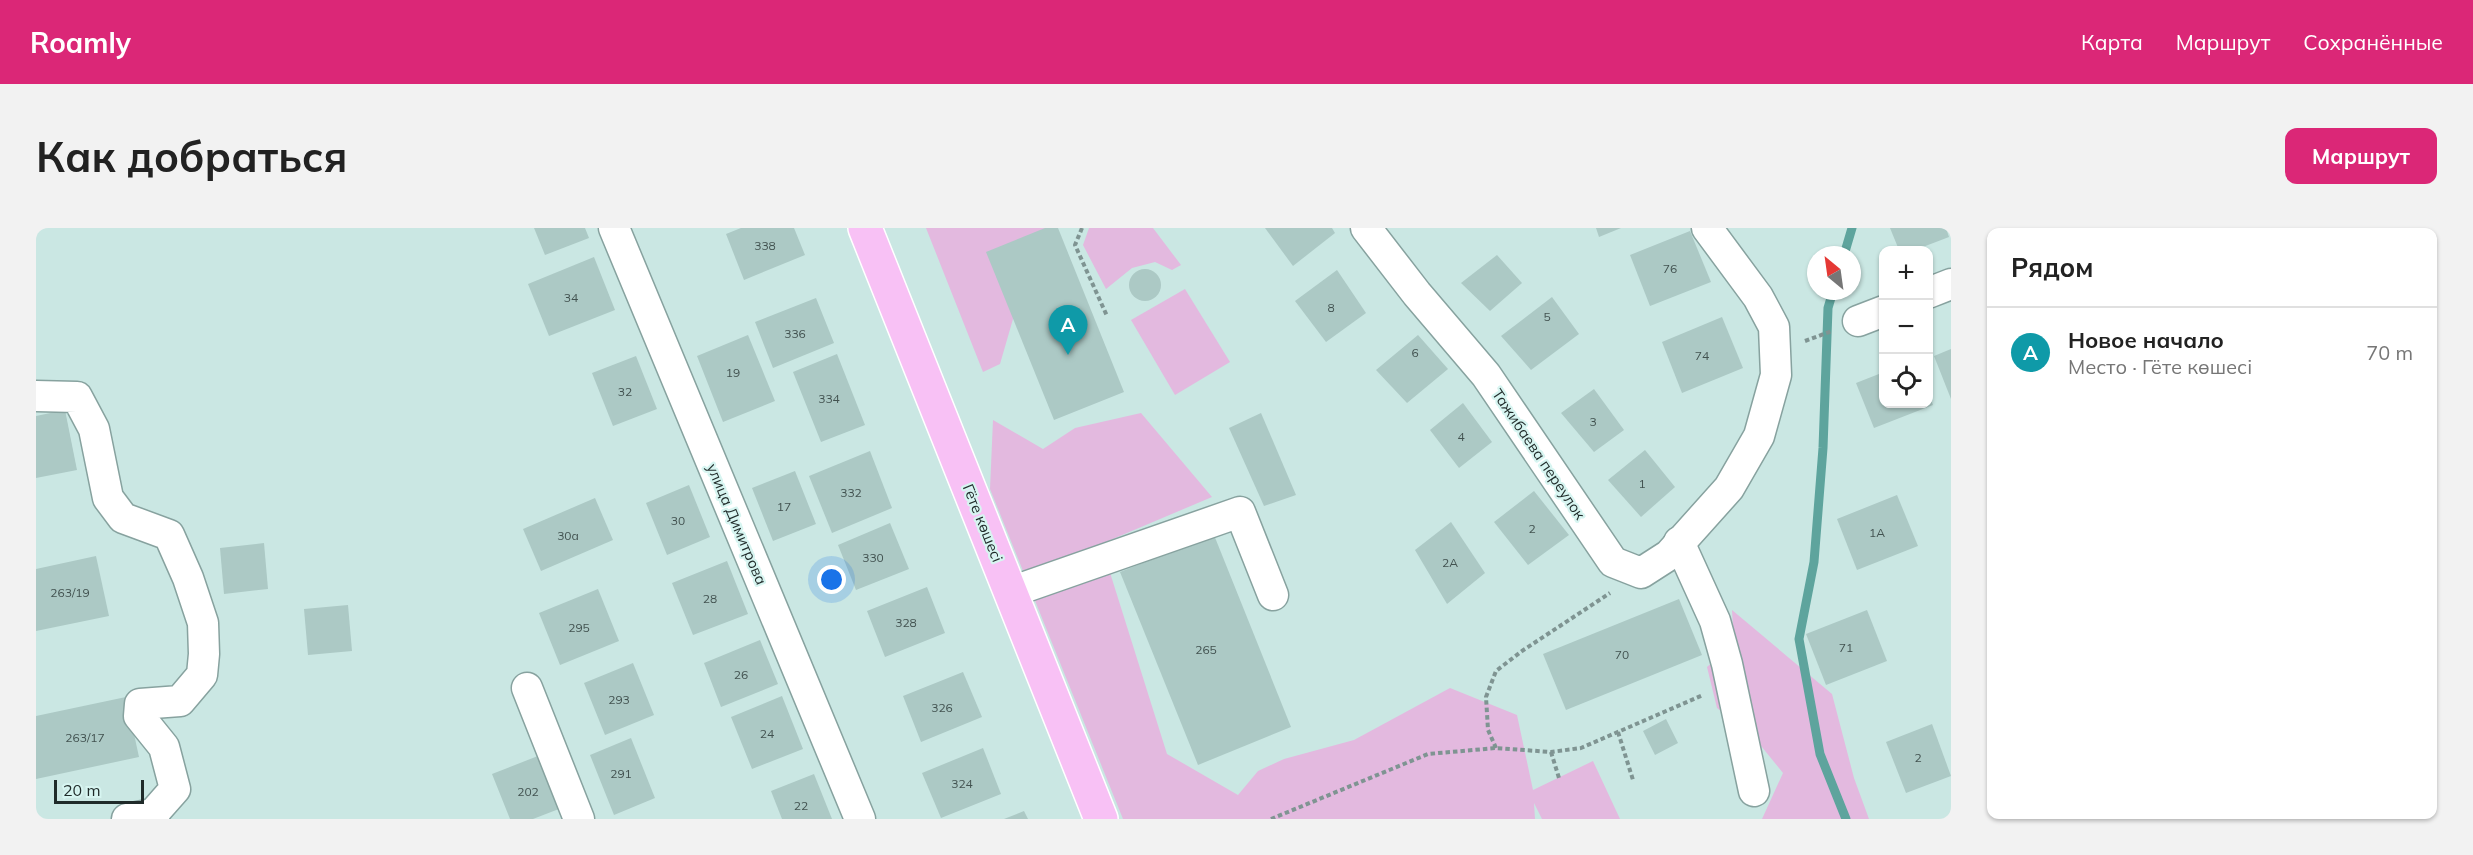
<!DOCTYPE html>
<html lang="ru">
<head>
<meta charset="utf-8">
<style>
	:root { --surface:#fff; --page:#f2f2f2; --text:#222; --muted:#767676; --line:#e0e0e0; --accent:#db2777 }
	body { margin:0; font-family:Mulish,sans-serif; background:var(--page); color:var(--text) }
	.controls { position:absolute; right:18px; top:18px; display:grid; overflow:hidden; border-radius:12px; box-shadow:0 2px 4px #0004 }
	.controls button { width:54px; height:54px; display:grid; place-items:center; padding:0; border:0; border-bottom:2px solid var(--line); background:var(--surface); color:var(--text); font:30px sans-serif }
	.compass { position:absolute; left:1771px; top:18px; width:54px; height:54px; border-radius:50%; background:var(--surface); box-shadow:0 2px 4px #0004; rotate:331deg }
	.scale { position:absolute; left:18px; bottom:15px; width:90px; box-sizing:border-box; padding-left:6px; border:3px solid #1f2a29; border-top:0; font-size:16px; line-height:21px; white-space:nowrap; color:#1f2a29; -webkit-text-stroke:4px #d7f5f1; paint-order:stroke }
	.you { position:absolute; left:796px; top:352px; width:21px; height:21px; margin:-15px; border:4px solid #fff; border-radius:50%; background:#1a73e8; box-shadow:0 0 0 9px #1a73e833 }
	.badge { display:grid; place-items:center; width:39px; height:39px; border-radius:50%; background:var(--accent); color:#fff; font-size:20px; font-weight:700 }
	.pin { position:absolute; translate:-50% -50px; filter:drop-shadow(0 2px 3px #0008) }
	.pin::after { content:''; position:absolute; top:32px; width:21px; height:18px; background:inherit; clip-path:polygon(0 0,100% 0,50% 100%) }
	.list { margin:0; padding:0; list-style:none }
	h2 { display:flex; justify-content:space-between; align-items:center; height:78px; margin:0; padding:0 24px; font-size:26px }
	h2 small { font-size:20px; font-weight:400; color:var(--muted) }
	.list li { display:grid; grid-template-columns:39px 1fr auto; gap:18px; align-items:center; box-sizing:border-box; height:90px; padding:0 24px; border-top:2px solid var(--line) }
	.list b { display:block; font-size:22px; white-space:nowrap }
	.list p { margin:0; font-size:20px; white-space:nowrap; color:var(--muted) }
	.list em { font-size:20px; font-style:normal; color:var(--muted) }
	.icon { flex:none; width:33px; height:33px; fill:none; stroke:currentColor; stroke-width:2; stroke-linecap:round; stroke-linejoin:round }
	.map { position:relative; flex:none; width:1915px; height:591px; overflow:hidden; border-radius:12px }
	header { display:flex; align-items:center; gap:36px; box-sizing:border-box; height:84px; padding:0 30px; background:var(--accent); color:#fff }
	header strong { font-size:28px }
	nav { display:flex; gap:33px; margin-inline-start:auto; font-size:21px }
	.intro { display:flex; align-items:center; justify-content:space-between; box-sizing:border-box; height:144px; padding:0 36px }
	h1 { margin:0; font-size:42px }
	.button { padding:15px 27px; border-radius:12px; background:var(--accent); color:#fff; font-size:21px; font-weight:700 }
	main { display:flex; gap:36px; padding:0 36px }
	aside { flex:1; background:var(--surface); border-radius:12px; box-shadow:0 2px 4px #0004 }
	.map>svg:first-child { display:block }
	.green { fill:#e3b9df }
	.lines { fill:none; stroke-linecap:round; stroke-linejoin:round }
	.stream { stroke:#5ea49d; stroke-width:9 }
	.building { fill:#acc9c5 }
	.minor-casing { stroke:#87a29f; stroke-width:33 }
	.major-casing { stroke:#fff; stroke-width:36 }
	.path { stroke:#7f9492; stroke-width:4; stroke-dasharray:4.5 3; stroke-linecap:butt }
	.minor { stroke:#fff; stroke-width:30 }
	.major { stroke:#f8c1f5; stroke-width:33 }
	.labels { text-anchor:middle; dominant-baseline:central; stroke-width:4.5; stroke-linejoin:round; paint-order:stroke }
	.number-label { font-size:12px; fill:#425250 }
	.street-label { font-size:15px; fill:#1f2a29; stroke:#d7f5f1 }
</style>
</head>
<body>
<header>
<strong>Roamly</strong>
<nav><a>Карта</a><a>Маршрут</a><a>Сохранённые</a></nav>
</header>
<div class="intro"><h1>Как добраться</h1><a class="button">Маршрут</a></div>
<main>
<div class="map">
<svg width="1915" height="591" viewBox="0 0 1915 591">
	<rect width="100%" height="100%" fill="#cae7e3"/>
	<g class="green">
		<path d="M 890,0 L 1009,0 L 977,91 L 964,136 L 947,144 Z"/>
		<path d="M 1053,0 L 1117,0 L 1145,37 L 1136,42 L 1119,34 L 1096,40 L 1070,61 L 1047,17 Z"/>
		<path d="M 1149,61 L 1194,134 L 1139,167 L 1095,92 Z"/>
		<path d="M 1105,185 L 1176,269 L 1065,316 L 1131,526 L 1202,567 L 1222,543 L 1248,531 L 1318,512 L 1414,460 L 1481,487 L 1497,562 L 1557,533 L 1584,591 L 1506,591 L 1498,575 L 1499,591 L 1087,591 L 954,261 L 957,192 L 1007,221 L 1039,200 Z"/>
		<path d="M 1696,382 L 1796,466 L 1818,550 L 1833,591 L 1726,591 L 1747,545 L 1717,508 L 1681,480 L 1671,439 L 1698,415 Z"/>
	</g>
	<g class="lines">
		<g class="stream">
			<path d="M 1808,27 L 1816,0"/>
			<path d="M 1797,63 L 1792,80 L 1787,220 L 1778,334 L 1763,411 L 1784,526 L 1810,591"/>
		</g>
	</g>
	<g class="building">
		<path d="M 498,0 L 549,0 L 553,10 L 509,27 Z"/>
		<path d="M 705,0 L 758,0 L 769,27 L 708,52 L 690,6 Z"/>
		<path d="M 1009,0 L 1022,0 L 1088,164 L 1018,192 L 950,24 Z"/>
		<path d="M 1229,0 L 1296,0 L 1299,5 L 1257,38 Z"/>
		<path d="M 1560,0 L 1585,0 L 1563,9 Z"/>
		<path d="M 1854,0 L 1910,0 L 1913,9 L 1879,22 L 1863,22 Z"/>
		<path d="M 1654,3 L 1675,54 L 1614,78 L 1594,27 Z"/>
		<path d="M 1461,27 L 1486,55 L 1454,83 L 1425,55 Z"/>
		<path d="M 558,29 L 579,82 L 513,108 L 492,56 Z"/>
		<circle cx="1109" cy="57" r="16"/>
		<path d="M 1301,42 L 1330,85 L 1290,114 L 1259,73 Z"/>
		<path d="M 1516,69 L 1543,106 L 1495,142 L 1465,108 Z"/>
		<path d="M 780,70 L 798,115 L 737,140 L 719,94 Z"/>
		<path d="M 1686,89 L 1707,140 L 1646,165 L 1626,114 Z"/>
		<path d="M 712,107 L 739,173 L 687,194 L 661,128 Z"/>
		<path d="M 1382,107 L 1412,141 L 1371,175 L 1340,142 Z"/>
		<path d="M 1915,121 L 1915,171 L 1898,128 Z"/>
		<path d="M 801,126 L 829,197 L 785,214 L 757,144 Z"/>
		<path d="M 600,128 L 621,181 L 577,198 L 556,145 Z"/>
		<path d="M 1848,144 L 1848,176 L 1892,176 L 1893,166 L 1897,177 L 1838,200 L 1820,155 Z"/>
		<path d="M 1558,161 L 1588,202 L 1558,224 L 1525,185 Z"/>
		<path d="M 1427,175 L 1456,214 L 1423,240 L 1394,202 Z"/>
		<path d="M 29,182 L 41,242 L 0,250 L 0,188 Z"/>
		<path d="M 1225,185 L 1260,267 L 1228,278 L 1193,200 Z"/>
		<path d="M 1609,222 L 1639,259 L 1605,289 L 1572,252 Z"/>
		<path d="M 834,223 L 856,280 L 796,305 L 773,248 Z"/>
		<path d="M 759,243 L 780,296 L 737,313 L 716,260 Z"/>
		<path d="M 653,257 L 674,309 L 631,327 L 610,275 Z"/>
		<path d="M 1498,263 L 1533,307 L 1492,337 L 1458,294 Z"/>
		<path d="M 1861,267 L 1882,318 L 1821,342 L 1801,291 Z"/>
		<path d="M 559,270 L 577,312 L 505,343 L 487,301 Z"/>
		<path d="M 1415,294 L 1449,345 L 1411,376 L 1379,322 Z"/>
		<path d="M 854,295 L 873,341 L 820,362 L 802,317 Z"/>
		<path d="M 1178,307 L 1255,499 L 1162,537 L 1084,344 Z"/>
		<path d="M 228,315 L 232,361 L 188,366 L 184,320 Z"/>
		<path d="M 60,328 L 73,388 L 0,403 L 0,341 Z"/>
		<path d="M 691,333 L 712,386 L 657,407 L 636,355 Z"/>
		<path d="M 891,359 L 909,405 L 849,429 L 831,383 Z"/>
		<path d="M 562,361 L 583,413 L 524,437 L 503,385 Z"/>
		<path d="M 1643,371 L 1666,427 L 1530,482 L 1507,426 Z"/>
		<path d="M 312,377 L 316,423 L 272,427 L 268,381 Z"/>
		<path d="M 1831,382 L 1851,433 L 1790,457 L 1770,406 Z"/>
		<path d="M 724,412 L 742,456 L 685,479 L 668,435 Z"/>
		<path d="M 597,435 L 618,487 L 569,507 L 548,455 Z"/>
		<path d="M 927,444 L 946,489 L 885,514 L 867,468 Z"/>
		<path d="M 746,468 L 767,521 L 716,541 L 695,489 Z"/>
		<path d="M 90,469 L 103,529 L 0,551 L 0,488 Z"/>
		<path d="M 1630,491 L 1642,515 L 1619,527 L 1607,503 Z"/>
		<path d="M 1896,496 L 1915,548 L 1870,565 L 1850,514 Z"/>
		<path d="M 595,510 L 619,570 L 578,587 L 554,527 Z"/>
		<path d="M 947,520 L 965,566 L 905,590 L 886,545 Z"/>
		<path d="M 507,526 L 528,579 L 497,591 L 474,591 L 456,546 Z"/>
		<path d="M 778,546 L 796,591 L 746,591 L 735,563 Z"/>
		<path d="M 988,583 L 992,591 L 968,591 Z"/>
	</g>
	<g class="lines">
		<defs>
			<g id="minor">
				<path d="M 578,0 L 824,591"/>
				<path d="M 1330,0 L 1381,66 L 1450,147 L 1577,334 L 1605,345 L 1633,327 L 1693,260 L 1723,208 L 1740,147 L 1738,99 L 1722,69 L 1671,0"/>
				<path d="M 1892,65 L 1915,56"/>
				<path d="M 1822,93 L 1848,83"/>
				<path d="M 0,168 L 41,169 L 58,201 L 72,270 L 87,290 L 133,307 L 152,350 L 167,395 L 168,426 L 166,447 L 144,473 L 104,476 L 103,488 L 128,519 L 139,561 L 117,586"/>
				<path d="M 1643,314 L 1679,393 L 1691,436 L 1718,563"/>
				<path d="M 975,364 L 1204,284 L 1237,367"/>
				<path d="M 491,460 L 543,591"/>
				<path d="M 91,591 L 117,586 L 118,591"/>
			</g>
			<path id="major" d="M 829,0 L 1065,591"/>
		</defs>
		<use href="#minor" class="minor-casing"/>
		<use href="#major" class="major-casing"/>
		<g class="path">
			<path d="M 1046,0 L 1039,17 L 1071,88"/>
			<path d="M 1769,113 L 1796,103"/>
			<path d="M 1582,504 L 1597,552"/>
			<path d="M 1460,520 L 1452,502 L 1450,469 L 1460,443 L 1486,423 L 1574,365"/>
			<path d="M 1515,524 L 1523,550"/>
			<path d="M 1235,591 L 1392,526 L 1460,520 L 1515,524 L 1545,520 L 1667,467"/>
		</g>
		<use href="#minor" class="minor"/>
		<use href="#major" class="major"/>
	</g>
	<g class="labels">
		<g class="number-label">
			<text x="729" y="17">338</text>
			<text x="1634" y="40">76</text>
			<text x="535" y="69">34</text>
			<text x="1295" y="79">8</text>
			<text x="1511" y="88">5</text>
			<text x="759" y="105">336</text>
			<text x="1379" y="124">6</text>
			<text x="1666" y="127">74</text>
			<text x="697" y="144">19</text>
			<text x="589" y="163">32</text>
			<text x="793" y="170">334</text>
			<text x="1557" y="193">3</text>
			<text x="1425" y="208">4</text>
			<text x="1606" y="255">1</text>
			<text x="815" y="264">332</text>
			<text x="748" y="278">17</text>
			<text x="642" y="292">30</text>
			<text x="1496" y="300">2</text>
			<text x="1841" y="304">1А</text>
			<text x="532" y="307">30а</text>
			<text x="837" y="329">330</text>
			<text x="1414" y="334">2А</text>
			<text x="34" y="364">263/19</text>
			<text x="674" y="370">28</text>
			<text x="870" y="394">328</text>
			<text x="543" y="399">295</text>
			<text x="1810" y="419">71</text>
			<text x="1170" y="421">265</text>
			<text x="1586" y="426">70</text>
			<text x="705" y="446">26</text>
			<text x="583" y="471">293</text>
			<text x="906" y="479">326</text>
			<text x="731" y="505">24</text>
			<text x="49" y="509">263/17</text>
			<text x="1882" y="529">2</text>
			<text x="585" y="545">291</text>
			<text x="926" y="555">324</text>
			<text x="492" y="563">202</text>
			<text x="765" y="577">22</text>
		</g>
		<g class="street-label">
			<text transform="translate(1503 226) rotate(56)">Тажибаева переулок</text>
			<text transform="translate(947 295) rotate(68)">Гёте көшесі</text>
			<text transform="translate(701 296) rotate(67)">улица Димитрова</text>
		</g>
	</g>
</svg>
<div class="controls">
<button>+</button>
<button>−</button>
<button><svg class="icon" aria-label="locate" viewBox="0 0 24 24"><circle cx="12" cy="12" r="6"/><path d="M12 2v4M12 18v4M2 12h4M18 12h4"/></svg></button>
</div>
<svg class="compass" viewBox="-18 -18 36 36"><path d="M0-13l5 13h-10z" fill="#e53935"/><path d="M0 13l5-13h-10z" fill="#767676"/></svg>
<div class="scale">20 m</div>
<div class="you"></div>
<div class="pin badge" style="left:1032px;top:127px;background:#0f9aa8">A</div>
</div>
<aside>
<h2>Рядом<small></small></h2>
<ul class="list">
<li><span class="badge" style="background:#0f9aa8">A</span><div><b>Новое начало</b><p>Место · Гёте көшесі</p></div><em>70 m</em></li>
</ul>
</aside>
</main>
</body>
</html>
